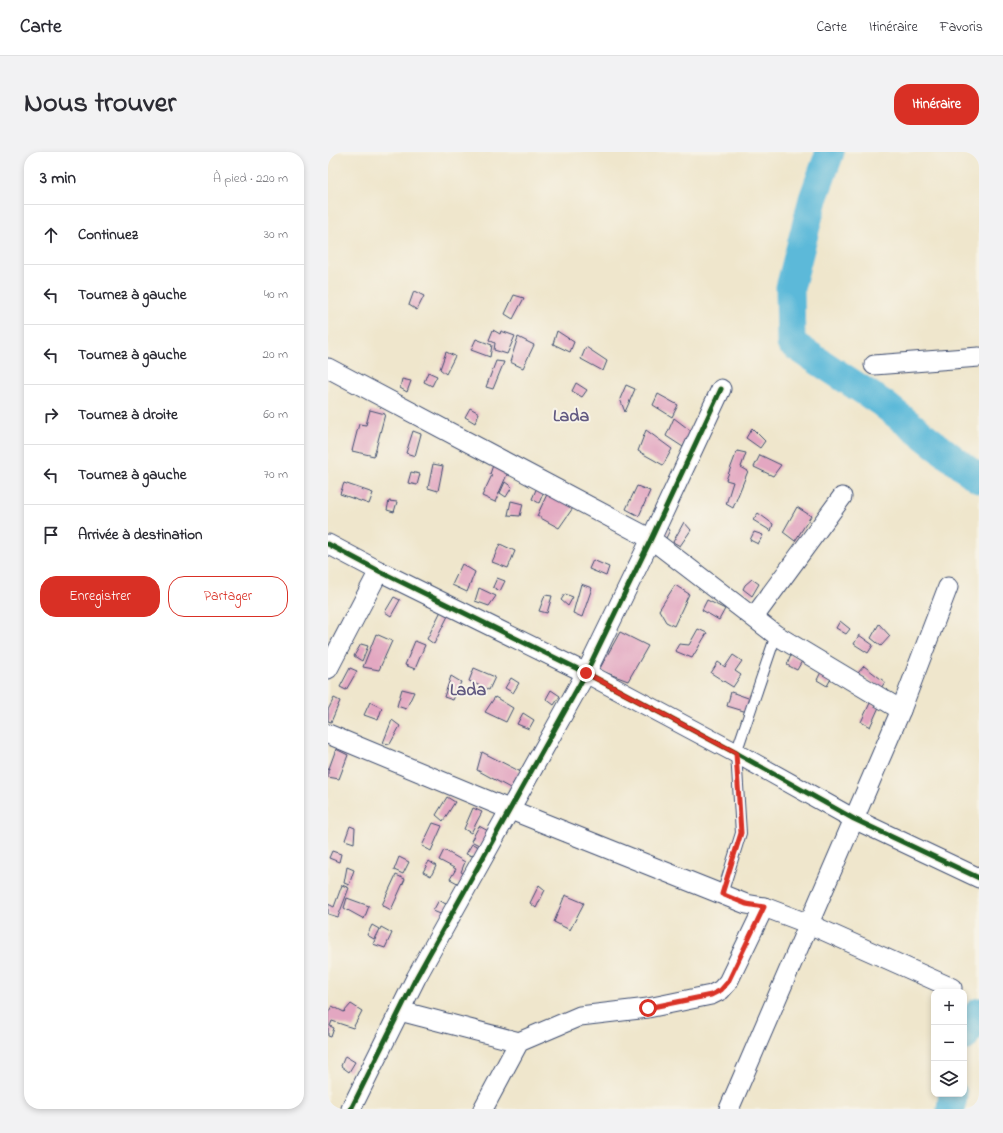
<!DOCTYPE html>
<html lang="fr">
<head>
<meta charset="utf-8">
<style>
	:root { --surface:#fff; --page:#f2f2f3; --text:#2b2b33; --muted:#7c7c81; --line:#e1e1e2; --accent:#d93025 }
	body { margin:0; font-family:"Indie Flower",sans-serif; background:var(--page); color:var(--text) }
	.controls { position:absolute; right:12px; bottom:12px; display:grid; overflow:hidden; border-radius:8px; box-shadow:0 2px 6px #0003 }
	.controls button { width:36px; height:36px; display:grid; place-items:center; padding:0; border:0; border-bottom:1px solid var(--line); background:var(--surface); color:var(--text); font:20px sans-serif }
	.stop { position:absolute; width:12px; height:12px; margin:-9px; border:3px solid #d93025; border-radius:50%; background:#fff }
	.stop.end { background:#d93025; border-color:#fff; box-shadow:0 1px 4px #0008 }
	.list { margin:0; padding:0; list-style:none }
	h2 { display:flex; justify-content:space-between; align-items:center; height:52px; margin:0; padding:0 16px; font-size:17px }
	h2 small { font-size:13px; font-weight:400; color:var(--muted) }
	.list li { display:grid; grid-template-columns:26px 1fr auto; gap:12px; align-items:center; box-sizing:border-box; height:60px; padding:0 16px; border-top:1px solid var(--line) }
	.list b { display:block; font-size:15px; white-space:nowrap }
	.list em { font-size:13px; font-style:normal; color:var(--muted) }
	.actions { display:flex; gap:8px; padding:12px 16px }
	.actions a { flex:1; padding:9px 0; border:1px solid var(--accent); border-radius:16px; text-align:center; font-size:14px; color:var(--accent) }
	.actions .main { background:var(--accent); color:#fff }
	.icon { flex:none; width:22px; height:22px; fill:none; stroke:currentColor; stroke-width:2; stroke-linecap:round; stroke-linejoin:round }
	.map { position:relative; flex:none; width:651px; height:957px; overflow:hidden; border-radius:16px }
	header { display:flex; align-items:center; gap:24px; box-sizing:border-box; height:56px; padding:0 20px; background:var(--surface); border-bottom:1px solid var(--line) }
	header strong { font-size:19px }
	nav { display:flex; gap:22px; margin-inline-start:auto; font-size:14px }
	.intro { display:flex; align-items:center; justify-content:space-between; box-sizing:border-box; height:96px; padding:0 24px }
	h1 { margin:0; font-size:28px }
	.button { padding:10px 18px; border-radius:16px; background:var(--accent); color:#fff; font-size:14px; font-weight:700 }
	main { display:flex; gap:24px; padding:0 24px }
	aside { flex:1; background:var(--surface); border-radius:16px; box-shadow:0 2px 6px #0003 }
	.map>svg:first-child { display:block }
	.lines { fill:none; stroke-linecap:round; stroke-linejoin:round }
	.river { stroke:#5bb9d9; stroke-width:29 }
	.building { fill:#e3a7c1 }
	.lane-casing { stroke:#3b4a6e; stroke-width:12 }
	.street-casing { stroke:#3b4a6e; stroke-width:21 }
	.lane { stroke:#fff; stroke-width:10 }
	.street { stroke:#fff; stroke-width:19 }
	.cycleway-casing { stroke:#f7f3e8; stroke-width:8 }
	.cycleway { stroke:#1b5e20; stroke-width:5 }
	.route { stroke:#d93025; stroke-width:5 }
	.labels { text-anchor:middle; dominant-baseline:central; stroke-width:4; stroke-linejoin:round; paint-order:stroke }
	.quarter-label { font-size:18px; font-weight:bold; fill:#615981; stroke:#f7f3e8 }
</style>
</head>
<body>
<header>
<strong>Carte</strong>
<nav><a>Carte</a><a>Itinéraire</a><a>Favoris</a></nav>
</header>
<div class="intro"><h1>Nous trouver</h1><a class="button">Itinéraire</a></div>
<main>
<aside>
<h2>3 min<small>À pied · 220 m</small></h2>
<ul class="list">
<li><svg class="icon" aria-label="ahead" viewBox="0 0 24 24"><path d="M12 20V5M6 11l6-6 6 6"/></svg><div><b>Continuez</b></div><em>30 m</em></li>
<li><svg class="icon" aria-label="left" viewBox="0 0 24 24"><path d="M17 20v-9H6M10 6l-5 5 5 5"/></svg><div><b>Tournez à gauche</b></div><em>40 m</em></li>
<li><svg class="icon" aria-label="left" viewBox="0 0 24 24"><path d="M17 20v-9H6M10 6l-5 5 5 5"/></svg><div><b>Tournez à gauche</b></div><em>20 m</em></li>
<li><svg class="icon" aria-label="right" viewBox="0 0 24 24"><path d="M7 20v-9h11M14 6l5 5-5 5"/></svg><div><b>Tournez à droite</b></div><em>60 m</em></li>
<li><svg class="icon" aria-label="left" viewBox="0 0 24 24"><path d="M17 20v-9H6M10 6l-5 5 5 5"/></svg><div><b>Tournez à gauche</b></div><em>70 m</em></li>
<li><svg class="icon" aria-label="arrive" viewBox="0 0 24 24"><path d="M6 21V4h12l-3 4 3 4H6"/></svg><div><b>Arrivée à destination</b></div></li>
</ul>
<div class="actions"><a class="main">Enregistrer</a><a>Partager</a></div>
</aside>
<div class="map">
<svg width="651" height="957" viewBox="0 0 651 957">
	<rect width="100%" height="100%" fill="#f7f3e8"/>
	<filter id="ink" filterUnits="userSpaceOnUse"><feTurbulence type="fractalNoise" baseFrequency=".025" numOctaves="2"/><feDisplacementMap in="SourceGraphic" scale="8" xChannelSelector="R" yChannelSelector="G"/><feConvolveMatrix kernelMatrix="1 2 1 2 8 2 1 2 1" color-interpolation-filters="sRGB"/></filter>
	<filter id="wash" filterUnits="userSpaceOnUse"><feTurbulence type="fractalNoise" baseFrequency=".012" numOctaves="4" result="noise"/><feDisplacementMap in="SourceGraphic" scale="16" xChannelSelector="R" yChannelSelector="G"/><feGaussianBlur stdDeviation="0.9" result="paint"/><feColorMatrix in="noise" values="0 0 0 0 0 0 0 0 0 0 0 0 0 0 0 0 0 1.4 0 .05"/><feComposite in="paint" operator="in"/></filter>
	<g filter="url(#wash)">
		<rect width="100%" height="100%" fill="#efe6cc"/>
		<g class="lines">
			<g class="river">
				<path d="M 502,0 L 485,47 L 462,136 L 463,191 L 554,251 L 651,327"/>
				<path d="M 636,885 L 651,860"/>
				<path d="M 623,957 L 625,942"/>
			</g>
		</g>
		<g id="blocks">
			<g class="building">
				<path d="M 86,139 L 96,144 L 89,158 L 81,153 Z"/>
				<path d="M 186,143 L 196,146 L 185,167 L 177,162 Z"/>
				<path d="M 165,178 L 172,182 L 173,179 L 187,184 L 179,202 L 166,198 L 167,191 L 161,188 Z"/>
				<path d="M 229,179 L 246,190 L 242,200 L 225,192 Z"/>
				<path d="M 190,185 L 206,193 L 195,216 L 182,210 Z"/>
				<path d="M 148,187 L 164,193 L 162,205 L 143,198 Z"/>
				<path d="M 258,195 L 279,209 L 275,219 L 253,207 Z"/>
				<path d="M 118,200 L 127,204 L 118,222 L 112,217 Z"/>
				<path d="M 168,209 L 176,210 L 165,237 L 158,235 Z"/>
				<path d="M 100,220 L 109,224 L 104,234 L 96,230 Z"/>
				<path d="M 74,227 L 83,229 L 79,240 L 72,236 Z"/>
				<path d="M 248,231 L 259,238 L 254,245 L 244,239 Z"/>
				<path d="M 298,233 L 307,237 L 297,260 L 292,247 Z"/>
				<path d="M 330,242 L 350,253 L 344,265 L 325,253 Z"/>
				<path d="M 142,256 L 151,261 L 147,271 L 137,265 Z"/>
				<path d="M 42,258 L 57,262 L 46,304 L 24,299 L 31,272 L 38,273 Z"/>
				<path d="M 346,266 L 363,279 L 355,295 L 338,284 Z"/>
				<path d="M 424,276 L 437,289 L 432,296 L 418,286 Z"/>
				<path d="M 318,278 L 344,297 L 335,313 L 310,299 Z"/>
				<path d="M 85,279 L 93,282 L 87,304 L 78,301 Z"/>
				<path d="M 409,299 L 418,301 L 413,315 L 420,319 L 405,356 L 398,352 L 405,330 L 398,328 Z"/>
				<path d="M 432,303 L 453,313 L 445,324 L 426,315 Z"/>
				<path d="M 166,310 L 181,318 L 167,350 L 154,344 L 164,323 L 162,322 Z"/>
				<path d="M 105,312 L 115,314 L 110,339 L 100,336 Z"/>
				<path d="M 83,320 L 92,322 L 89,333 L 80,331 Z"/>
				<path d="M 177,330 L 184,335 L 178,345 L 172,341 Z"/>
				<path d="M 16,331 L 45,341 L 41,352 L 12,342 Z"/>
				<path d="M 210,333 L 217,337 L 211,351 L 204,347 Z"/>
				<path d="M 309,334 L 322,339 L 311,364 L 298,357 Z"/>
				<path d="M 220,340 L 247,353 L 231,376 L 209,364 Z"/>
				<path d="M 61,349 L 69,350 L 66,360 L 59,358 Z"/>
				<path d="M 183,349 L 195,352 L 192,364 L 180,363 Z"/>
				<path d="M 469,355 L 483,364 L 467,389 L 455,380 Z"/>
				<path d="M 430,361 L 445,372 L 443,379 L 425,368 Z"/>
				<path d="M 356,370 L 363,378 L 352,394 L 345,390 Z"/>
				<path d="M 332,372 L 342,378 L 337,388 L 328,380 Z"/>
				<path d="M 426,380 L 435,383 L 430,392 L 422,388 Z"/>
				<path d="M 172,392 L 187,399 L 180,416 L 164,410 Z"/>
				<path d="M 265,408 L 281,415 L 278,424 L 261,417 Z"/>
				<path d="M 134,412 L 147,420 L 139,440 L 124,433 Z"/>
				<path d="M 169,426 L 177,429 L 172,439 L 165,435 Z"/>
				<path d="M 424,427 L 431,432 L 424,444 L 415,437 L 417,433 Z"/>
				<path d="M 253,432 L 264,436 L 254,465 L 245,461 Z"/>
				<path d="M 347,433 L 361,442 L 346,474 L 338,470 L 331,458 Z"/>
				<path d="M 151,436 L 168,444 L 161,454 L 147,449 Z"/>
				<path d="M 237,442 L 245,445 L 240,454 L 233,448 Z"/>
				<path d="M 217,443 L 224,444 L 219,461 L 211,459 Z"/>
				<path d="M 66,445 L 72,448 L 63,464 L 57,460 Z"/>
				<path d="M 379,448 L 397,457 L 391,468 L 374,458 Z"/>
				<path d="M 114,457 L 121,462 L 106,492 L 99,487 Z"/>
				<path d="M 512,469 L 522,477 L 518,482 L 508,476 Z"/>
				<path d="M 551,472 L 562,484 L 553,494 L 543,486 Z"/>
				<path d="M 370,477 L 379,481 L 364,506 L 347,499 L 351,492 L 361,493 Z"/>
				<path d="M 292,480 L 320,494 L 300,529 L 271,518 Z"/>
				<path d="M 48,482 L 64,489 L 51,518 L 35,515 Z"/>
				<path d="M 531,483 L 545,493 L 540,501 L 526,492 Z"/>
				<path d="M 87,489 L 97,493 L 87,517 L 77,513 Z"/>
				<path d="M 33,492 L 40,494 L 34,509 L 26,504 Z"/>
				<path d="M 405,503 L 414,509 L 407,519 L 413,523 L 405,535 L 383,521 L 390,510 L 397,515 Z"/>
				<path d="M 463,503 L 474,509 L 469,518 L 459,513 Z"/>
				<path d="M 536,514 L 557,530 L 553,536 L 530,521 Z"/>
				<path d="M 22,516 L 29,519 L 18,538 L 12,535 Z"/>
				<path d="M 146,516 L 167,525 L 161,538 L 141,529 Z"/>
				<path d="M 495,516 L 505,523 L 499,534 L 489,528 Z"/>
				<path d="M 123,524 L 133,530 L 125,548 L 116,545 Z"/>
				<path d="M 183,526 L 191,531 L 185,541 L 177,536 Z"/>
				<path d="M 74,537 L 86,540 L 78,557 L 69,554 Z"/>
				<path d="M 223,538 L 232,544 L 226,553 L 218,547 Z"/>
				<path d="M 403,540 L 423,547 L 419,560 L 399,554 Z"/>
				<path d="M 167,545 L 185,556 L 178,570 L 157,560 Z"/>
				<path d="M 6,546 L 12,549 L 3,570 L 0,569 L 0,558 Z"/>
				<path d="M 42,550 L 54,556 L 50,568 L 36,563 Z"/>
				<path d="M 542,551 L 551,555 L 542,575 L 533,570 Z"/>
				<path d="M 195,561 L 206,568 L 201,577 L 189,572 Z"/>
				<path d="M 64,568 L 72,574 L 62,592 L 55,591 Z"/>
				<path d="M 8,597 L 20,603 L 11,627 L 0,625 L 0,619 Z"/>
				<path d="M 154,600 L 193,620 L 182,636 L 149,618 Z"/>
				<path d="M 119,645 L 127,650 L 115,669 L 108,663 Z"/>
				<path d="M 145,656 L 154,660 L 143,681 L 136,677 Z"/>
				<path d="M 105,671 L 114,674 L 103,699 L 94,694 Z"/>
				<path d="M 22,674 L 27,676 L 26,691 L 17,688 Z"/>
				<path d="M 151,674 L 162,680 L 153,694 L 143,689 Z"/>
				<path d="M 144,692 L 154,696 L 148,705 L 138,702 Z"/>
				<path d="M 116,698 L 137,710 L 133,720 L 138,723 L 133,733 L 122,727 L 128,717 L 111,708 Z"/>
				<path d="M 4,699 L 13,702 L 11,710 L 1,706 Z"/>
				<path d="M 71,705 L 81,710 L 75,722 L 66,718 Z"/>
				<path d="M 101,709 L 108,714 L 103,724 L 95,720 Z"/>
				<path d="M 19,715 L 26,718 L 21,733 L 16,731 Z"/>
				<path d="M 68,723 L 77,727 L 63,758 L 54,753 Z"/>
				<path d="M 14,733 L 21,736 L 10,765 L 0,762 L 0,752 L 6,755 Z"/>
				<path d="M 211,733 L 217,738 L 208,756 L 202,751 Z"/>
				<path d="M 237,743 L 256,751 L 242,778 L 226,770 Z"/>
				<path d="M 19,746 L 41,754 L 36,767 L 16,756 Z"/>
				<path d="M 111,748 L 121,754 L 115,763 L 105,759 Z"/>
				<path d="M 44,773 L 51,777 L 46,787 L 39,783 Z"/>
				<path d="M 53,775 L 64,781 L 57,796 L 45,792 Z"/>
				<path d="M 23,852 L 34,859 L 25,876 L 4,869 L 2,874 L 6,876 L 3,885 L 0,884 L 0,861 L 4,854 L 16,860 Z"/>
				<path d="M 17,904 L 27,910 L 21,920 L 13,914 Z"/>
			</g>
		</g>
	</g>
	<g filter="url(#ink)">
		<use href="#blocks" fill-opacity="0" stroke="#3b4a6e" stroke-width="1"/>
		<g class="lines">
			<defs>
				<path id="lane" d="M 394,742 L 413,681 L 408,601 L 448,483"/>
				<g id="street">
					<path d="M 546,213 L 651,205"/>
					<path d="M 0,216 L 323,387 L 448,483 L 573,558"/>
					<path d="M 0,392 L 51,419 L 258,521 L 408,601 L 526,667 L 651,726"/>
					<path d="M 426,465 L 514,345"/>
					<path d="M 0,517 L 51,419"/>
					<path d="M 0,582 L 183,658 L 418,752 L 436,755 L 481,772 L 624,836"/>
					<path d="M 72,859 L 191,890"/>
					<path d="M 23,957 L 88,826 L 258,521 L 323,387 L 393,237"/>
					<path d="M 155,957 L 191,890 L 252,864 L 320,856 L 383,843 L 393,838 L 400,830 L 436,755"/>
					<path d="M 401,957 L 573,558 L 620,435"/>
				</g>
			</defs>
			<use href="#lane" class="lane-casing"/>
			<use href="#street" class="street-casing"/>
			<use href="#lane" class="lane"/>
			<use href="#street" class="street"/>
			<defs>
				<g id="cycleway">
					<path d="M 0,392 L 51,419 L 258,521 L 408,601 L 526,667 L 651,726"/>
					<path d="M 23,957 L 88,826 L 258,521 L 323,387 L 393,237"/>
				</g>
			</defs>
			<use href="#cycleway" class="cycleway-casing"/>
			<use href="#cycleway" class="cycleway"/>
		</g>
	</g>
	<g class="lines" filter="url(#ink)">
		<path class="route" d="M 258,521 L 408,601 L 413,681 L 394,742 L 418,752 L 436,755 L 400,830 L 393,838 L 383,843 L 320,856"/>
	</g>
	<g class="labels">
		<g class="quarter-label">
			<text x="243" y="265">Lada</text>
			<text x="140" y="539">Lada</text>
		</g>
	</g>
</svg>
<div class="controls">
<button>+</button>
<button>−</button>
<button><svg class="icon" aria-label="layers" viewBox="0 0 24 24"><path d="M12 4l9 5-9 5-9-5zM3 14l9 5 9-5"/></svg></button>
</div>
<div class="stop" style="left:320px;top:856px"></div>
<div class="stop end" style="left:258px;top:521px"></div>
</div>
</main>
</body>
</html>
